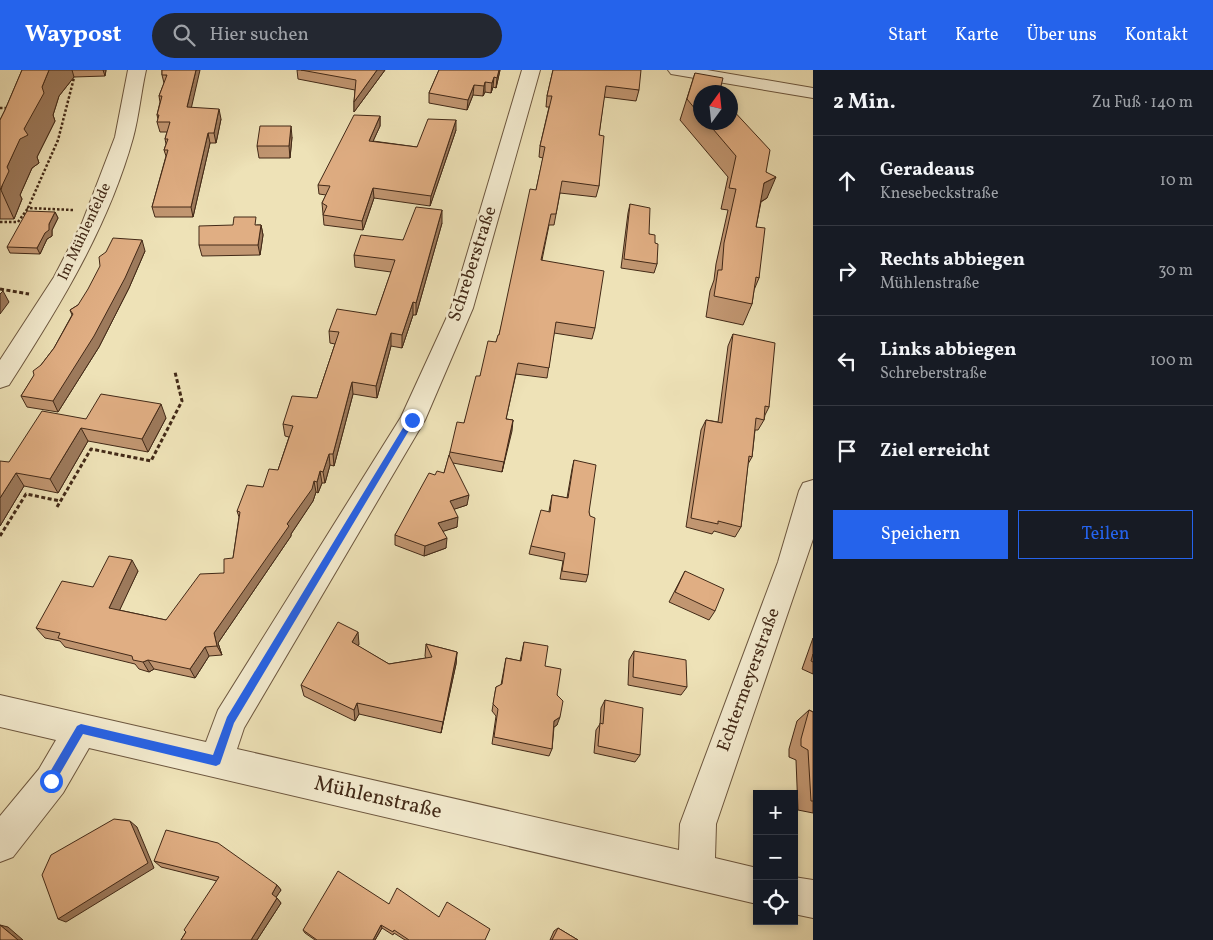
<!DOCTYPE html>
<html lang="de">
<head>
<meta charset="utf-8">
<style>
	:root { --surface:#171b24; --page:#242831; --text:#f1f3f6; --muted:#9ea1a6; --line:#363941; --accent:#2563eb }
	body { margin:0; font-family:Vollkorn,serif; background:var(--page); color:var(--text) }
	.controls { position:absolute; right:15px; bottom:15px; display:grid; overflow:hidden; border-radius:0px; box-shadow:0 2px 8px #0003 }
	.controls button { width:45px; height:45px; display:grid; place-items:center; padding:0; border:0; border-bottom:1px solid var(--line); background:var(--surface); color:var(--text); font:25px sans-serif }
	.compass { position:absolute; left:693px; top:15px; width:45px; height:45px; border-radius:50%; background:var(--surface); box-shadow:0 2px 8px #0003; rotate:15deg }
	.stop { position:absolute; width:15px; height:15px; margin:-11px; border:4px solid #2563eb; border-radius:50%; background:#fff }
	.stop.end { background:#2563eb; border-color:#fff; box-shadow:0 1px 5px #0008 }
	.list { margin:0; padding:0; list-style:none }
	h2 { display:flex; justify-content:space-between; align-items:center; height:65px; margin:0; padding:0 20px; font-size:21px }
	h2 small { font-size:16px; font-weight:400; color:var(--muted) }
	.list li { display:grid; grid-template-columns:32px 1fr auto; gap:15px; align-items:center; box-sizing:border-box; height:90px; padding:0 20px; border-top:1px solid var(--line) }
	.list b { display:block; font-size:19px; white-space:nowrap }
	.list p { margin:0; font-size:16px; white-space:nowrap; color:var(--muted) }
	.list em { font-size:16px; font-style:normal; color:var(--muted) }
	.actions { display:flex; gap:10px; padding:15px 20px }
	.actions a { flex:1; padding:11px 0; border:1px solid var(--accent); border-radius:0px; text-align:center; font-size:18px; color:var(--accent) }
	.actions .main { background:var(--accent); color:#fff }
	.icon { flex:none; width:28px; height:28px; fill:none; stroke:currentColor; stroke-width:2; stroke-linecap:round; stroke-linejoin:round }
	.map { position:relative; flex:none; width:813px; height:870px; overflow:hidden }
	header { display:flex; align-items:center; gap:30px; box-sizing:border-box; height:70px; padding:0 25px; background:var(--accent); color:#fff }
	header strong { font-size:24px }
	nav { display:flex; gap:28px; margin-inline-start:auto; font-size:18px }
	.search { width:350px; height:45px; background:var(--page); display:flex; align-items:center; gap:12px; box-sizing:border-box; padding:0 18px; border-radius:28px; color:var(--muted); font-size:19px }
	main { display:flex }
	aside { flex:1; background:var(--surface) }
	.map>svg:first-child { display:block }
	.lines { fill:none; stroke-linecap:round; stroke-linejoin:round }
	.minor-casing { stroke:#6d573f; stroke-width:2 }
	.path-far1 { stroke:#422917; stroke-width:2.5; stroke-dasharray:2.5 2; stroke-linecap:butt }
	.path { stroke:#422917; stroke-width:3; stroke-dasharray:4 2.5; stroke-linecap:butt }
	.minor { fill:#f4ecd0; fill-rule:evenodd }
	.wall { fill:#c19671; stroke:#422917 }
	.shaded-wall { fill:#9d7a5c; stroke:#422917 }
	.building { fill:#e0ae83; stroke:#422917 }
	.route { fill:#2563eb }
	.labels { text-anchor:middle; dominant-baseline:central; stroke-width:5; stroke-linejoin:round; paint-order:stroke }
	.far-street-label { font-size:15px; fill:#422917; stroke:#f4ecd0 }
	.street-label { font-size:18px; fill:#422917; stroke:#f4ecd0 }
	.near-street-label { font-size:21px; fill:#422917; stroke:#f4ecd0 }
</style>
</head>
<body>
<header>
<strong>Waypost</strong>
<div class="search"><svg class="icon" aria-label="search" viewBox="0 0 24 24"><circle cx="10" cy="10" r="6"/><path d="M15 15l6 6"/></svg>Hier suchen</div>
<nav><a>Start</a><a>Karte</a><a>Über uns</a><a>Kontakt</a></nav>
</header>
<main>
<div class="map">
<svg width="813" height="870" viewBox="0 0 813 870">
	<rect width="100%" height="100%" fill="#eee2b7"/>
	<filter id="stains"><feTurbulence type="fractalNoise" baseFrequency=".004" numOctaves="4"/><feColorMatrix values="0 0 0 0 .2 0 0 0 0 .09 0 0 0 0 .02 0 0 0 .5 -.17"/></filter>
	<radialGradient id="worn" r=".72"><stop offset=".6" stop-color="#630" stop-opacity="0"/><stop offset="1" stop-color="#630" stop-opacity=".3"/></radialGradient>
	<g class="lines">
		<defs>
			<g id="minor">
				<path d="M 128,0 L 146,0 C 141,22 139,46 133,68 C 108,158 59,237 9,315 L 0,318 L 0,290 L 54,207 L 82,153 L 115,67 Z"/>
				<path d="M 522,0 L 540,0 L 473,238 L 425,350 L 244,658 L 237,679 L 679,780 L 680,754 L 778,492 L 799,421 L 803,413 L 813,410 L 813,469 L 716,754 L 715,788 L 757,798 L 757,834 L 89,678 L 63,723 L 13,787 L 0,792 L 0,746 L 39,699 L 56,670 L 0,657 L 0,625 L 206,672 L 218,640 L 401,347 L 451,238 Z"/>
				<path d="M 668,0 L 707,0 L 813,18 L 813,28 L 677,5 L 671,4 Z"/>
				<path d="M 794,807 L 813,810 L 813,848 L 794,844 Z"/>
			</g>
		</defs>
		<use href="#minor" class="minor-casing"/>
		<g class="path-far1">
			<path d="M 0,38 L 9,38"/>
			<path d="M 73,140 L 28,138 L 58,70 L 76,0"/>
			<path d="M 0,152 L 18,152 L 28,138"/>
		</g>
		<g class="path">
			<path d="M 0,219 L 29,224"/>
			<path d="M 57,437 L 91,379 L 151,391 L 182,331 L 175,302"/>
			<path d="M 0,466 L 26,424 L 60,431"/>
		</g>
		<use href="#minor" class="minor"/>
	</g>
	<g class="wall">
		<path d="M 22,0 L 106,0 L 105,6 L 74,7 L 59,26 L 53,45 L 55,51 L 37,87 L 39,93 L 32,98 L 20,125 L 22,129 L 14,149 L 0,149 L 0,50 L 5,40 Z"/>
		<path d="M 162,0 L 191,38 L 221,49 L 216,73 L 210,73 L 193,147 L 155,147 L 152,137 L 166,86 L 164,80 L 166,74 L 165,69 L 167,62 L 160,62 L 157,52 L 158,49 L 157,45 L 160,32 L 159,26 L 164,13 L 162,5 Z"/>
		<path d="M 297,0 L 385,0 L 354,42 L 354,32 L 355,20 L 298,9 Z"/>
		<path d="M 439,0 L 500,0 L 496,18 L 493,17 L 491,23 L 485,22 L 483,26 L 473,25 L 467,40 L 429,33 L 429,23 Z"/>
		<path d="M 553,0 L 639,20 L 636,31 L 604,27 L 599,65 L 599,116 L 596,127 L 560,123 L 554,155 L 549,155 L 542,190 L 595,258 L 592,269 L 554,263 L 547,308 L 516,304 L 506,349 L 513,350 L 502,402 L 453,393 L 467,435 L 454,439 L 457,457 L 443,461 L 446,478 L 424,486 L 395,475 L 395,465 L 435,405 L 444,403 L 449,386 L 450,382 L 464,353 L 480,306 L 499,265 L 536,120 L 543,88 L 539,87 L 540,76 L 549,37 L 546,37 L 547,26 Z"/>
		<path d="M 695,3 L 700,22 L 700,52 L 730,52 L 766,102 L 767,128 L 761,132 L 756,157 L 759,208 L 754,220 L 752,234 L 743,255 L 706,247 L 710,221 L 714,210 L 716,194 L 728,140 L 721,139 L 728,107 L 680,50 Z"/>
		<path d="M 380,46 L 380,56 L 373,71 L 417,77 L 456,60 L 430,136 L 374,128 L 363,160 L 324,155 L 322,133 L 326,125 L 319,124 L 318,115 Z"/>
		<path d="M 292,67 L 290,88 L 259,88 L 257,76 Z"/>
		<path d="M 630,134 L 655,173 L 657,194 L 654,203 L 621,198 L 628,143 Z"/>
		<path d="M 55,142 L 58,148 L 52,160 L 52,166 L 47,169 L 40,184 L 10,183 L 7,177 Z"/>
		<path d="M 442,153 L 416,245 L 413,245 L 402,278 L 391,276 L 377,328 L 353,324 L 334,396 L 330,395 L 325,413 L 322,413 L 318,423 L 316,422 L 313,431 L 291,464 L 291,466 L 218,573 L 222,585 L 209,586 L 195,608 L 154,599 L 149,602 L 139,599 L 135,594 L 65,577 L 60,571 L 45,568 L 36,558 L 93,517 L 138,501 L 119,540 L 166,550 L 224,503 L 233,488 L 239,447 L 237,441 L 263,417 L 278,400 L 289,367 L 285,366 L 283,354 L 317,328 L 335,274 L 330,273 L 329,261 L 376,245 L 391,202 L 355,197 L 354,185 L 403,170 Z"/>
		<path d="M 257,155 L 261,155 L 263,165 L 260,185 L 202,186 L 199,175 Z"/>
		<path d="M 145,181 L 129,218 L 99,277 L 58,342 L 27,337 L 21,326 L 41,295 L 54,278 L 72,245 L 70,240 L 78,235 Z"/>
		<path d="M 733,264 L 769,337 L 765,345 L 764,350 L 758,360 L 755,360 L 752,387 L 748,394 L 741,457 L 735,467 L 714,461 L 712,464 L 686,457 L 701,360 L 706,350 L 718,352 L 728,276 Z"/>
		<path d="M 166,348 L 148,382 L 88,371 L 58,423 L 24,416 L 0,456 L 9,392 L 86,349 Z"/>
		<path d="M 574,390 L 589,442 L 588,505 L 586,512 L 560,509 L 563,491 L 529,484 L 531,476 L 549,441 L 552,425 L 567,428 L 572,399 Z"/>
		<path d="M 685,501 L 715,541 L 709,550 L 669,532 Z"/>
		<path d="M 813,568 L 813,604 L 802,599 Z"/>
		<path d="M 524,572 L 545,596 L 557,625 L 557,655 L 554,657 L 552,679 L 549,686 L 492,674 L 496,646 L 492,641 L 496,617 L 501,615 L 506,588 L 520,591 Z"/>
		<path d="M 359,574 L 358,576 L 389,594 L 426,588 L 425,586 L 426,574 L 457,582 L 456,594 L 441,663 L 359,644 L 355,651 L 304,626 L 301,615 Z"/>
		<path d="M 634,581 L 687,617 L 681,625 L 628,615 L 629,590 Z"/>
		<path d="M 605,630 L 640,685 L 635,692 L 594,683 L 596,660 L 600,654 L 601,638 Z"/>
		<path d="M 809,640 L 813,642 L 813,743 L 798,740 L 796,690 L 789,687 L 789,679 L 797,651 Z"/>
		<path d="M 154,791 L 277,815 L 281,820 L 276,827 L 281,833 L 257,870 L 181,870 L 217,811 L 161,797 Z"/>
		<path d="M 389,834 L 439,847 L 485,870 L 405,870 L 394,863 L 393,865 L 382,858 L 375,870 L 315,870 L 305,863 L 303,860 Z"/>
		<path d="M 558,858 L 578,870 L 550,870 L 554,861 Z"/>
	</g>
	<g class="shaded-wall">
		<path d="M 49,0 L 72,0 L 74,7 L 59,26 L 53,45 L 55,51 L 37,87 L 39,93 L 32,98 L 20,125 L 22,129 L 14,149 L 1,120 L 7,97 L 24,59 L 42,17 Z"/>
		<path d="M 103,0 L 106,0 L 105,6 Z"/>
		<path d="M 196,0 L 200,0 L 189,48 L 187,37 Z"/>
		<path d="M 377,0 L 385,0 L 354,42 L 354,32 Z"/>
		<path d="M 499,0 L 500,0 L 496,18 L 497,8 Z"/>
		<path d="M 494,7 L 493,17 L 491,23 L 492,13 Z"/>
		<path d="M 485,12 L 485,22 L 483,26 L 484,16 Z"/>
		<path d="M 474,15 L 473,25 L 467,40 L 468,30 Z"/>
		<path d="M 219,39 L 221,49 L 216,73 L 214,63 Z"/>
		<path d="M 380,46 L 380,56 L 369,80 L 369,71 Z"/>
		<path d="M 456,50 L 456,60 L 430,136 L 431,126 Z"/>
		<path d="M 291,56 L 292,67 L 290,88 L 289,76 Z"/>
		<path d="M 208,63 L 210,73 L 193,147 L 191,137 Z"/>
		<path d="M 776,107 L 767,128 L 755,135 L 764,113 Z"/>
		<path d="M 373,118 L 374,128 L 363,160 L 362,151 Z"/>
		<path d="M 442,140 L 442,153 L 416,245 L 416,233 Z"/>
		<path d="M 55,142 L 58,148 L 52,160 L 52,166 L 47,169 L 40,184 L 37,178 Z"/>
		<path d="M 261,155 L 263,165 L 260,185 L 258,175 Z"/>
		<path d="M 142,170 L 145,181 L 129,218 L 99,277 L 58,342 L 53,331 Z"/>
		<path d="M 3,221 L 9,232 L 0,244 L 0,224 Z"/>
		<path d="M 413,232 L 413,245 L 402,278 L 402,265 Z"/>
		<path d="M 391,263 L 391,276 L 377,328 L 376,316 Z"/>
		<path d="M 352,312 L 353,324 L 334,396 L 333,384 Z"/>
		<path d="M 161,334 L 166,348 L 148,382 L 142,369 Z"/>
		<path d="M 513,350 L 512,361 L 502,402 L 504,392 Z"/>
		<path d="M 81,358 L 88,371 L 58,423 L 50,409 Z"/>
		<path d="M 329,384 L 330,395 L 325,413 L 323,402 Z"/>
		<path d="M 320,401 L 322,413 L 318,423 L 317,412 Z"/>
		<path d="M 16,403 L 24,416 L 0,456 L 0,428 Z"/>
		<path d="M 314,411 L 316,422 L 313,431 L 291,464 L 291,466 L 218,573 L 222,585 L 217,576 L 214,563 L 287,454 Z"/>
		<path d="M 469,425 L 467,435 L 449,441 L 450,431 Z"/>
		<path d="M 458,447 L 457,457 L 438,463 L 438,453 Z"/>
		<path d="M 447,468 L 446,478 L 424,486 L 425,476 Z"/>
		<path d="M 132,490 L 138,501 L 116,548 L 109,538 Z"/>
		<path d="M 358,562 L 359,574 L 353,584 L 352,572 Z"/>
		<path d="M 205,577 L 209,586 L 195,608 L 190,599 Z"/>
		<path d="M 457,582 L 456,594 L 441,663 L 443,652 Z"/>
		<path d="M 148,590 L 154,599 L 149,602 L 143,592 Z"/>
		<path d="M 357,633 L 359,644 L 355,651 L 354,640 Z"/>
		<path d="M 560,647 L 557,655 L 551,659 L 554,651 Z"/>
		<path d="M 130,751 L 137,757 L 154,798 L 66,852 L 58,849 Z"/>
		<path d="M 277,815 L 281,820 L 275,829 L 272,824 Z"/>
		<path d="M 277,828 L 281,833 L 257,870 L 251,870 Z"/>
		<path d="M 0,855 L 8,857 L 23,870 L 18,870 Z"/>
		<path d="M 381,855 L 382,858 L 375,870 L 373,870 Z"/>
	</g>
	<g class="building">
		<path d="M 22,0 L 49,0 L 42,17 L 44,23 L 24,59 L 28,65 L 20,69 L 7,97 L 9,101 L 0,120 L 0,50 L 5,40 Z"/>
		<path d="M 162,0 L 196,0 L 187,37 L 219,39 L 214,63 L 208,63 L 191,137 L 152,137 L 168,80 L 164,80 L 168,69 L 165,69 L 170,52 L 157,52 L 159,45 L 157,45 L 162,26 L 159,26 L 167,5 L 162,5 Z"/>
		<path d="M 301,0 L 377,0 L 354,32 L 356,10 Z"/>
		<path d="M 439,0 L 499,0 L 497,8 L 494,7 L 492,13 L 485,12 L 484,16 L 474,15 L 468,30 L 429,23 Z"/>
		<path d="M 553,0 L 641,0 L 639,20 L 606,16 L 599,65 L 604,66 L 599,116 L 562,111 L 556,144 L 551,144 L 541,190 L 604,201 L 595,258 L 556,252 L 549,298 L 518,293 L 506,349 L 513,350 L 504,392 L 450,382 L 457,352 L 464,353 L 476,306 L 480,306 L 488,271 L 496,272 L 498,265 L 499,265 L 530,119 L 536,120 L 545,77 L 540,76 L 552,26 L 547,26 Z"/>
		<path d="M 695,3 L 723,8 L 720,20 L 724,21 L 723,22 L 700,22 L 700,45 L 687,29 Z"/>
		<path d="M 730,37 L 770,80 L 766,102 L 776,107 L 764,113 L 756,157 L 765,158 L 759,208 L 756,207 L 752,234 L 714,226 L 718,200 L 722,200 L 724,173 L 736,119 L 729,118 L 736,86 L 707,52 L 730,52 Z"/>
		<path d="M 354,45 L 380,46 L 369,71 L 417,77 L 428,49 L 456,50 L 431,126 L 373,118 L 362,151 L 323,145 L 327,136 L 322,133 L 330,116 L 318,115 Z"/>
		<path d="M 260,56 L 291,56 L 289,76 L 257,76 Z"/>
		<path d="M 630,134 L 650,138 L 649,164 L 655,165 L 655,173 L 658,174 L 657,194 L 624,189 Z"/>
		<path d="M 416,137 L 442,140 L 416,233 L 413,232 L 402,265 L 391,263 L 376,316 L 352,312 L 333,384 L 329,384 L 323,402 L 320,401 L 317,412 L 314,411 L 312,419 L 287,454 L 289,456 L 214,563 L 217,576 L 205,577 L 190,599 L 148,590 L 143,592 L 133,590 L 132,586 L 58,568 L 60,563 L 36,558 L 62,511 L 93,517 L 109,486 L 132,490 L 109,538 L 166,550 L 200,504 L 224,503 L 224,489 L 233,488 L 240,442 L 237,441 L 247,415 L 263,417 L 269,399 L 278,400 L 293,356 L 283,354 L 292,326 L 317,328 L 339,262 L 329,261 L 337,239 L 376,245 L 395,190 L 354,185 L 361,165 L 403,170 Z"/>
		<path d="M 27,141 L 55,142 L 49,154 L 49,160 L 45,163 L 37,178 L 7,177 Z"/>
		<path d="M 234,147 L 256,147 L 255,155 L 261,155 L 258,175 L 199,175 L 199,156 L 233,155 Z"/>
		<path d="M 113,168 L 142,170 L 125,208 L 94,266 L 53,331 L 21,326 L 34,305 L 33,301 L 41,295 L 54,278 L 73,244 L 70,240 L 78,235 L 88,219 L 100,196 L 99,187 L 106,182 Z"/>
		<path d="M 733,264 L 775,273 L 769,337 L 765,336 L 764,350 L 756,348 L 752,387 L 749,386 L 741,457 L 718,451 L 718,454 L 691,448 L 706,350 L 722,353 Z"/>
		<path d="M 101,324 L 161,334 L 142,369 L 81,358 L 50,409 L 16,403 L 0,428 L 0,391 L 9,392 L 42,341 L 86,349 Z"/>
		<path d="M 449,385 L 469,425 L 450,431 L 458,447 L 438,453 L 447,468 L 425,476 L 395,465 L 429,403 L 435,405 L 437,401 L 444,403 Z"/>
		<path d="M 574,390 L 596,395 L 589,442 L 590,446 L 595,448 L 588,505 L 562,501 L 565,483 L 531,476 L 541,440 L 550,442 L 552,425 L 568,428 Z"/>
		<path d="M 685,501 L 724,519 L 715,541 L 675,522 Z"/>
		<path d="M 338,552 L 358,562 L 352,572 L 389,594 L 432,587 L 426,574 L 457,582 L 443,652 L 357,633 L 354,640 L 301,615 Z"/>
		<path d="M 524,572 L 548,576 L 545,596 L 561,599 L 557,625 L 563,631 L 560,647 L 554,651 L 552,679 L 494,667 L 498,639 L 493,634 L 496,617 L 502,614 L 506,588 L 521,591 Z"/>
		<path d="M 634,581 L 686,590 L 687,617 L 633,607 Z"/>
		<path d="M 813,584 L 813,592 L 811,591 Z"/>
		<path d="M 605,630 L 643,638 L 640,685 L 598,676 L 600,653 L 603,654 Z"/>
		<path d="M 809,640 L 813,642 L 813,731 L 811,731 L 808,680 L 801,676 L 801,669 Z"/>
		<path d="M 114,749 L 130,751 L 148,793 L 58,849 L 42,805 L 51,785 Z"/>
		<path d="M 166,760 L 218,773 L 277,815 L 272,824 L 277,828 L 251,870 L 181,870 L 186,862 L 184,860 L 219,807 L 154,791 Z"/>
		<path d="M 338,801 L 389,834 L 397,818 L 439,847 L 447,832 L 490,859 L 485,870 L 409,870 L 394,860 L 393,862 L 381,855 L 373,870 L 317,870 L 303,860 Z"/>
		<path d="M 0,855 L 18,870 L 0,870 Z"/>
		<path d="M 558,858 L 578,870 L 552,870 Z"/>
	</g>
	<path class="route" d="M 412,347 L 414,348 L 414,352 L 234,653 L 220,694 L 216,696 L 83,664 L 54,714 L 47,714 L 47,707 L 77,656 L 81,654 L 213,685 L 227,647 L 409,348 Z"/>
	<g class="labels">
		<g class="far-street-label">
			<text transform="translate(85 162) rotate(-65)">Im Mühlenfelde</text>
		</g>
		<g class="street-label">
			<text transform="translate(473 194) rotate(-72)">Schreberstraße</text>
			<text transform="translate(749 610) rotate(-70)">Echtermeyerstraße</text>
		</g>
		<g class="near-street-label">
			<text transform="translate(378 728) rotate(13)">Mühlenstraße</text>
		</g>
	</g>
	<rect width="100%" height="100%" filter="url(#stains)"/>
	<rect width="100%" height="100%" fill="url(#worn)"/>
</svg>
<div class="controls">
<button>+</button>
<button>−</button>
<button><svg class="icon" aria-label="locate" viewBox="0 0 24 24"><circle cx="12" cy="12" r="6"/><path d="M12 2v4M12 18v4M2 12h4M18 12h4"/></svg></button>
</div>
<svg class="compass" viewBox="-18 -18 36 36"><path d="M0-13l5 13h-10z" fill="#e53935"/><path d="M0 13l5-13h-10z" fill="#9ea1a6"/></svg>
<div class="stop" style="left:51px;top:711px"></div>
<div class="stop end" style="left:412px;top:350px"></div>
</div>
<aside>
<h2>2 Min.<small>Zu Fuß · 140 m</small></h2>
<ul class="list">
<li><svg class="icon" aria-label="ahead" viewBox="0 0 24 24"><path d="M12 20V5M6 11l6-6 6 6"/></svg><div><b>Geradeaus</b><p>Knesebeckstraße</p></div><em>10 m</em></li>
<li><svg class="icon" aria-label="right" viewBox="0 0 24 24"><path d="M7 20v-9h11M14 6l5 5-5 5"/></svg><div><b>Rechts abbiegen</b><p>Mühlenstraße</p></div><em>30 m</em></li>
<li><svg class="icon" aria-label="left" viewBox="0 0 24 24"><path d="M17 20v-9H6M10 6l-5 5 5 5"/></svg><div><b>Links abbiegen</b><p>Schreberstraße</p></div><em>100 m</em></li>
<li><svg class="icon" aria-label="arrive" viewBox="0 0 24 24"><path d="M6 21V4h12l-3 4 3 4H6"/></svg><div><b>Ziel erreicht</b></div></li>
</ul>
<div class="actions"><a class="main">Speichern</a><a>Teilen</a></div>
</aside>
</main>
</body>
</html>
